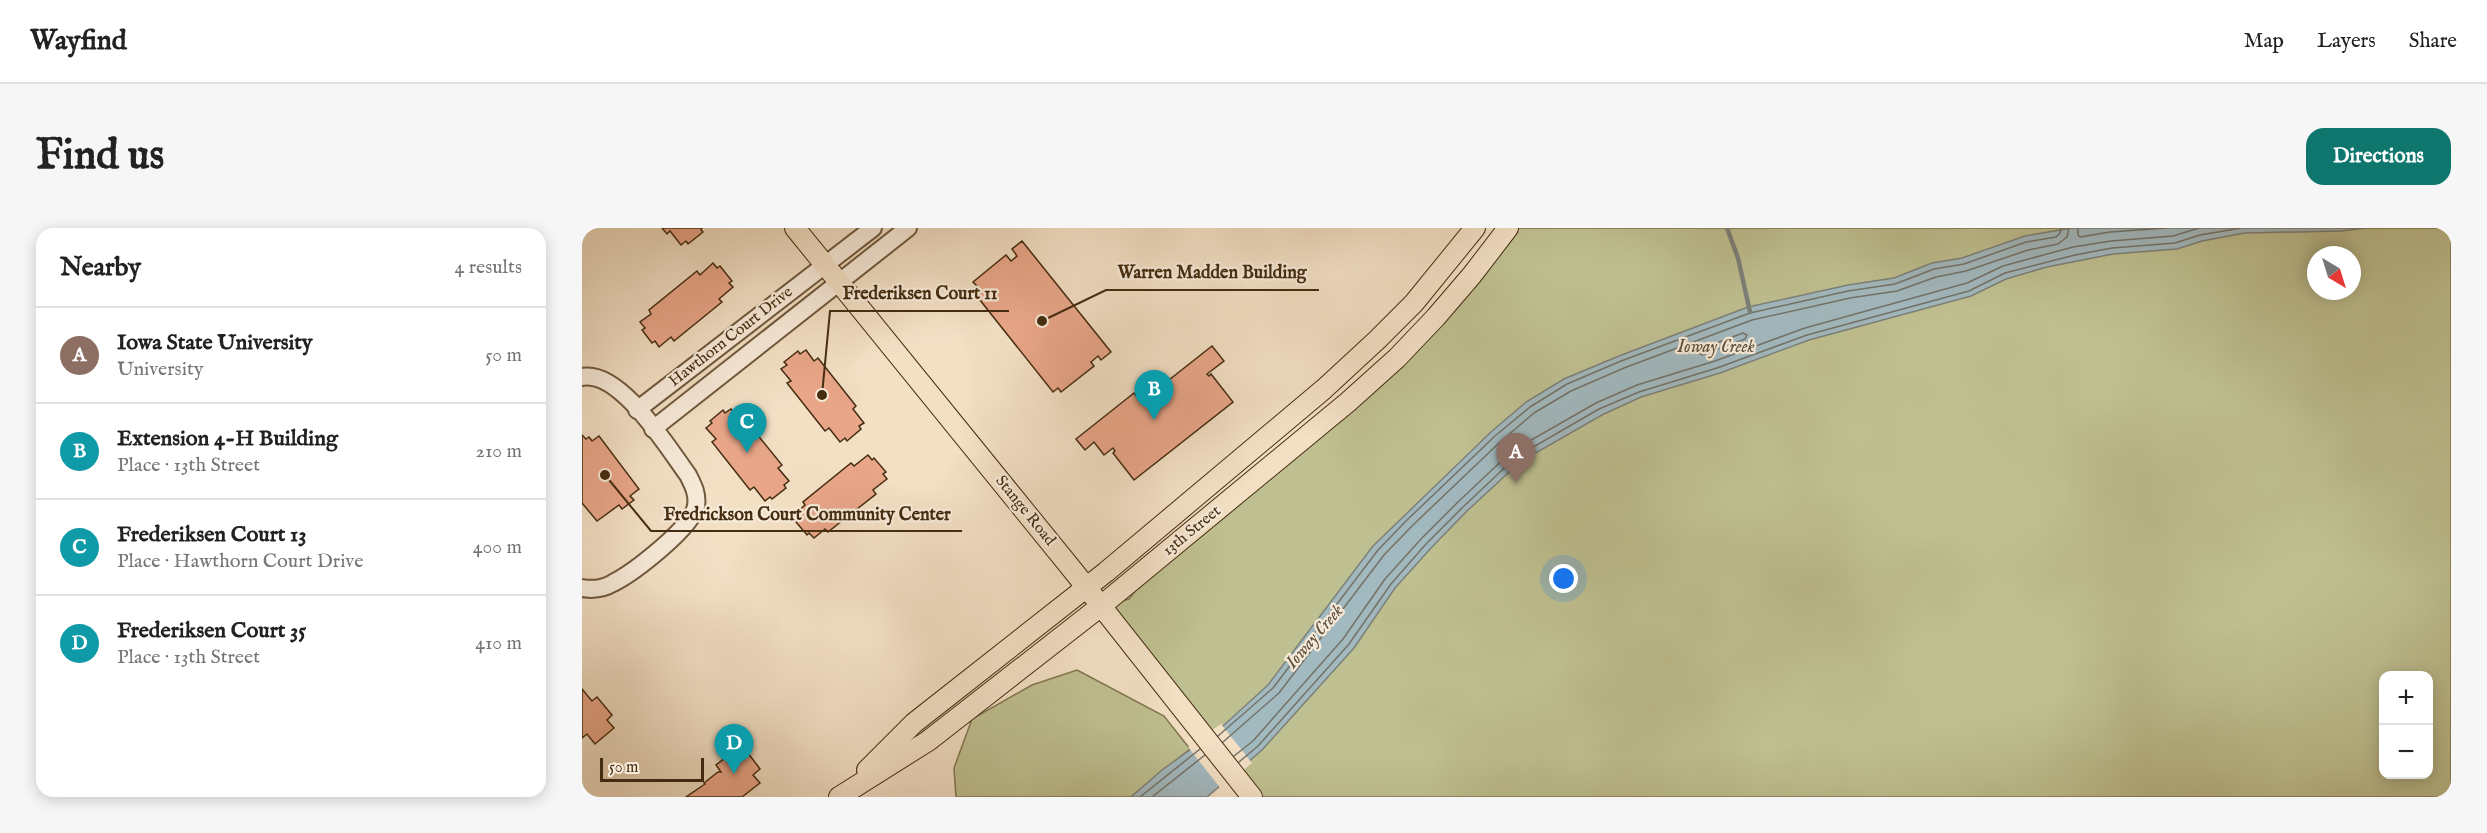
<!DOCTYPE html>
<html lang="en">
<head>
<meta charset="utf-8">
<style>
	:root { --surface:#fff; --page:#f6f6f6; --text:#222; --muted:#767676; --line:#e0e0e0; --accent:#0f766e }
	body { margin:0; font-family:"IM FELL English",serif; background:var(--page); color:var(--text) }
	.controls { position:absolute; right:18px; bottom:18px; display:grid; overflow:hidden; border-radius:12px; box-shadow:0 3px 15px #0003 }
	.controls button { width:54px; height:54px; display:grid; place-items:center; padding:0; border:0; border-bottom:2px solid var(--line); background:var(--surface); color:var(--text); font:30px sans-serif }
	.compass { position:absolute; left:1725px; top:18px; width:54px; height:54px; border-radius:50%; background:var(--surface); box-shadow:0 3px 15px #0003; rotate:142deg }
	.scale { position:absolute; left:18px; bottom:15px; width:104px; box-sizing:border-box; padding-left:6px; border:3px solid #442c10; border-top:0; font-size:16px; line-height:21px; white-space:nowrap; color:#442c10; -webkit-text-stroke:4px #f7ead9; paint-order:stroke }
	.you { position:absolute; left:982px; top:351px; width:21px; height:21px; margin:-15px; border:4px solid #fff; border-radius:50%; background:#1a73e8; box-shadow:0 0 0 9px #1a73e833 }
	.badge { display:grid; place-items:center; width:39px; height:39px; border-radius:50%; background:var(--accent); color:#fff; font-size:20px; font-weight:700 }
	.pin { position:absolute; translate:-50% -50px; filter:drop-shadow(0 2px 3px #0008) }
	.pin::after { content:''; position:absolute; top:32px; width:21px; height:18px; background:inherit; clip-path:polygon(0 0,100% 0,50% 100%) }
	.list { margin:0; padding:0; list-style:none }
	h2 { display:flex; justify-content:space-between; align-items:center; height:78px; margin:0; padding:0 24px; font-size:26px }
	h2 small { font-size:20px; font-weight:400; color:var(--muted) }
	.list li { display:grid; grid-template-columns:39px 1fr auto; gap:18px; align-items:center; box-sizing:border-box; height:96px; padding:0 24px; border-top:2px solid var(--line) }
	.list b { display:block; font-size:22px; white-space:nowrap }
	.list p { margin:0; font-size:20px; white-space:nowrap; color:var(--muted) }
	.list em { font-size:20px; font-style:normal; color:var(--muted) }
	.map { position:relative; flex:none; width:1869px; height:569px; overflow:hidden; border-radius:18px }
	header { display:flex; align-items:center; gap:36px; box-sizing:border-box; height:84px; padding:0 30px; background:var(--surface); border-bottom:2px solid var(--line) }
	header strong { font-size:28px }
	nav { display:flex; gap:33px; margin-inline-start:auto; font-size:21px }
	.intro { display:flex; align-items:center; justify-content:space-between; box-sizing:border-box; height:144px; padding:0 36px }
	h1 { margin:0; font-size:42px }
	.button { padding:15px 27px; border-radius:18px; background:var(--accent); color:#fff; font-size:21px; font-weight:700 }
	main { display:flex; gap:36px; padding:0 36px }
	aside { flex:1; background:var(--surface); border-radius:18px; box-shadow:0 3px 15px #0003 }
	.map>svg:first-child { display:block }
	.green { fill:#bfc091; stroke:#827650; stroke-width:1.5; fill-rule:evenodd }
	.water { fill:#a2b9c0; stroke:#7c817a; stroke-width:1.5 }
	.pier { fill:#f2dfc4 }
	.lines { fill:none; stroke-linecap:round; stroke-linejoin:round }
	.shore { stroke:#737268; stroke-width:1.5 }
	.stream { stroke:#7c817a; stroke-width:4.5 }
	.building { fill:#e9a689; stroke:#442c10; stroke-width:1.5 }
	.minor-casing { stroke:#70593d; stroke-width:20 }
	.major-casing { stroke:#442c10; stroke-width:22 }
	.minor { stroke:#f7ead9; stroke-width:16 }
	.major { stroke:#f2dfc4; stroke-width:20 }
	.labels { text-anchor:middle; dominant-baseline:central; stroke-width:4.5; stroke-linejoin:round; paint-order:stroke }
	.street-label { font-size:16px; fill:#442c10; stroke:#f7ead9 }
	.water-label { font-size:18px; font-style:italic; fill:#5c4f3c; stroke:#f7ead9 }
	.leader { fill:none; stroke:#442c10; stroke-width:2 }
	.callout-dot { fill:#442c10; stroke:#f7ead9; stroke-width:2 }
	.callout-label { font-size:18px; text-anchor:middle; font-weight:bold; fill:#442c10; stroke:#f7ead9; stroke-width:4.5; stroke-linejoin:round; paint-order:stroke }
</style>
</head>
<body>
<header>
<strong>Wayfind</strong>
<nav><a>Map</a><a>Layers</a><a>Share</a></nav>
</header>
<div class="intro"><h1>Find us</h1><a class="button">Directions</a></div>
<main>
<aside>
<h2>Nearby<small>4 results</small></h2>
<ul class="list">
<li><span class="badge" style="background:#8d6e63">A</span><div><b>Iowa State University</b><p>University</p></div><em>50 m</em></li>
<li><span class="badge" style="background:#0f9aa8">B</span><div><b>Extension 4-H Building</b><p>Place · 13th Street</p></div><em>210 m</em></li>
<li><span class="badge" style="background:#0f9aa8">C</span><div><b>Frederiksen Court 13</b><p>Place · Hawthorn Court Drive</p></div><em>400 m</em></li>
<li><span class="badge" style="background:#0f9aa8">D</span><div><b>Frederiksen Court 35</b><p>Place · 13th Street</p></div><em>410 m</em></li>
</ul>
</aside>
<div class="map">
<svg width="1869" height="569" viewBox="0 0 1869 569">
	<rect width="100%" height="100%" fill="#f2dfc4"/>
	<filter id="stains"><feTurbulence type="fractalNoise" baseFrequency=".00333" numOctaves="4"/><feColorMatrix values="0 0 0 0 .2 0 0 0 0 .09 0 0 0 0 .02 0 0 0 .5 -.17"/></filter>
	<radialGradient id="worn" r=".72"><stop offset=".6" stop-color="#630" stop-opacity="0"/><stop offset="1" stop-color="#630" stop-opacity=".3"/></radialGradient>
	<g class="green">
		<path d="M 935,0 L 1869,0 L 1869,569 L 670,569 L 519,378 L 547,371 L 553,363 L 624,302 ZM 1734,27 L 1770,27 L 1770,63 L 1734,63 ZM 1802,448 L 1846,448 L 1846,546 L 1802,546 Z"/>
		<path d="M 495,442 L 582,488 L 608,521 L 549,569 L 374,569 L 372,540 L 390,491 L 450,457 Z"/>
	</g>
	<path class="water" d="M 1490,0 L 1784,0 L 1759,3 L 1663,5 L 1620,13 L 1595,21 L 1531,26 L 1465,39 L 1424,51 L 1389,68 L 1227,112 L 1138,145 L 1059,169 L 1020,187 L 938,234 L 885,283 L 849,320 L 813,360 L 772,420 L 680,522 L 625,569 L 549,569 L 580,542 L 641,498 L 686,457 L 791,318 L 909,204 L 944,174 L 982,151 L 1037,128 L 1166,79 L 1266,57 L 1312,50 L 1350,35 L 1380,30 L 1443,8 Z"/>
	<path class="pier" d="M 639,496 L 670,535 L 639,561 L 606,519 Z"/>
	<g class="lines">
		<g class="shore">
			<path d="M 1496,0 L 1496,7 L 1498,9 L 1528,4 L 1584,0"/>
			<path d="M 1161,105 L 1165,107 L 1163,111 L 1120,127 L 1117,125 L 1119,121 Z"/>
			<path d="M 636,508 L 691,460 L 796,322 L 824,293 L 913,208 L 948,179 L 985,156 L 1039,133 L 1168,85 L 1266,63 L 1313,56 L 1352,41 L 1382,36 L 1444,14 L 1474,9 L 1478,5 L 1479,0"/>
			<path d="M 641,514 L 697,465 L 802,327 L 830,298 L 918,214 L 952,185 L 989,163 L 1042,140 L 1170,92 L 1268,70 L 1315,63 L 1354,49 L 1384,43 L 1446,22 L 1476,16 L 1485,9 L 1487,0"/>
			<path d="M 652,528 L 671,513 L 761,411 L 803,351 L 839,311 L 876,274 L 930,223 L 1014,175 L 1055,157 L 1133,133 L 1223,100 L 1385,55 L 1421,38 L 1491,19 L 1529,13 L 1591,8 L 1617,0"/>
			<path d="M 657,534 L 676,518 L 767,416 L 809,356 L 844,316 L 881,279 L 934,229 L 1017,181 L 1057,164 L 1135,140 L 1225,107 L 1387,63 L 1423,45 L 1493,27 L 1530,20 L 1593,15 L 1618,7 L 1659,0"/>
			<path d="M 558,569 L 618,521"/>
			<path d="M 570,569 L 623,527"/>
		</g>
		<path class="stream" d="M 1145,0 L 1156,30 L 1168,84"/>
	</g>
	<g class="building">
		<path d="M 80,0 L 120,0 L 119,2 L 121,4 L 106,16 L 104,13 L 99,17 L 88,3 L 85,6 Z"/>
		<path d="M 440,13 L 529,124 L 519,132 L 516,128 L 509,134 L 512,138 L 479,164 L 476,160 L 471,164 L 390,62 L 395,58 L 391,54 L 424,27 L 429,33 L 435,28 L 430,21 Z"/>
		<path d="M 131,35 L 135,40 L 138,38 L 150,53 L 147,55 L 151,59 L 137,71 L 140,74 L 92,113 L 89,109 L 77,119 L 73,113 L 70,115 L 60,102 L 63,100 L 58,94 L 69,86 L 67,82 L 115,43 L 118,47 Z"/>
		<path d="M 630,118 L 642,133 L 625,146 L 627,148 L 629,146 L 651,174 L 552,252 L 531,225 L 533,223 L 531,220 L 522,227 L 512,214 L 503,222 L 494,211 L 552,165 L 559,174 Z"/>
		<path d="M 224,122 L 232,133 L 236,130 L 274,178 L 271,181 L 282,195 L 277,198 L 279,201 L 265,213 L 263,210 L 258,214 L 247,200 L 243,203 L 205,155 L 209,153 L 199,141 L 205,137 L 202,134 L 216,123 L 218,126 Z"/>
		<path d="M 149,181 L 157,191 L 161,189 L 200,237 L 196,240 L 207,253 L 202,257 L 204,260 L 190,271 L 188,269 L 183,273 L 172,259 L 168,262 L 130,214 L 134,211 L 124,200 L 130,195 L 128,193 L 141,182 L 143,185 Z"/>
		<path d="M 0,207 L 4,211 L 7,209 L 10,213 L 17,208 L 57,261 L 48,268 L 52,272 L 40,281 L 37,277 L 15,293 L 0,275 Z"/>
		<path d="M 286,227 L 290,232 L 292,230 L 304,244 L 301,246 L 305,251 L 291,262 L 294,266 L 246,304 L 243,301 L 232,310 L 227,305 L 225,307 L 214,294 L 217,291 L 213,286 L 223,277 L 221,274 L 269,235 L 272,238 Z"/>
		<path d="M 0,461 L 10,473 L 15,469 L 30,487 L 25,492 L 32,500 L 13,516 L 5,506 L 0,510 Z"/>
		<path d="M 152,523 L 159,531 L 166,525 L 178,541 L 171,547 L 178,555 L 160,569 L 104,569 L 123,556 L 122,555 L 136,544 L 139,544 L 134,537 Z"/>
	</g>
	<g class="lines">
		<defs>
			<g id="minor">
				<path d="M 0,149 C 38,141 86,220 106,247 C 111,257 116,266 114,278 C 111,299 51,345 31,355 C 21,361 11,362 0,360"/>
				<path d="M 55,182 L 291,0"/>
				<path d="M 71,201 L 326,0"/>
			</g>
			<g id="major">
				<path d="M 213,0 L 493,345 L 670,569"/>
				<path d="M 285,542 L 332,495 L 524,344 L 742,161 L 795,112 L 832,75 L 893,0"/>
				<path d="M 257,569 L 346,513 L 519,378 L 766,174 L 815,130 L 854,89 L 890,47 L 926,0"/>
			</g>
		</defs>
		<use href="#minor" class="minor-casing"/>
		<use href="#major" class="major-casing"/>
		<use href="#minor" class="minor"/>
		<use href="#major" class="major"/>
	</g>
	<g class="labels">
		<g class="street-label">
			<text transform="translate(149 109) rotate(-38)">Hawthorn Court Drive</text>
			<text transform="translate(443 283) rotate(51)">Stange Road</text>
			<text transform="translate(610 303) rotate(-39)">13th Street</text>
		</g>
		<g class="water-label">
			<text x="1134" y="119">Ioway Creek</text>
			<text transform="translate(733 409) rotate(-49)">Ioway Creek</text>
		</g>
	</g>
	<path class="leader" d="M460 93L524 62H737M240 167L248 83H427M23 247L69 303H380"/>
	<g class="callout-dot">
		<circle cx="460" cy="93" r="6"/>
		<circle cx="240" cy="167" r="6"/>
		<circle cx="23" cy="247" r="6"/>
	</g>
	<g class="callout-label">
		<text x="630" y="50">Warren Madden Building</text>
		<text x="338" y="71">Frederiksen Court 11</text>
		<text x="225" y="292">Fredrickson Court Community Center</text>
	</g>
	<rect width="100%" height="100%" filter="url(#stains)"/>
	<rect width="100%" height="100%" fill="url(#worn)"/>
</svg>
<div class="controls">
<button>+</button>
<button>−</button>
</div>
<svg class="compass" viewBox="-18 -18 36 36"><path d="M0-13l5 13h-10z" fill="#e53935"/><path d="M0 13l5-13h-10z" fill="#767676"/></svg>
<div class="scale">50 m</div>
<div class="you"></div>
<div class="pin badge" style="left:934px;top:255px;background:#8d6e63">A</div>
<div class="pin badge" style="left:572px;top:192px;background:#0f9aa8">B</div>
<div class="pin badge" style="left:165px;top:225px;background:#0f9aa8">C</div>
<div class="pin badge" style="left:152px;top:546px;background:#0f9aa8">D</div>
</div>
</main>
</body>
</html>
